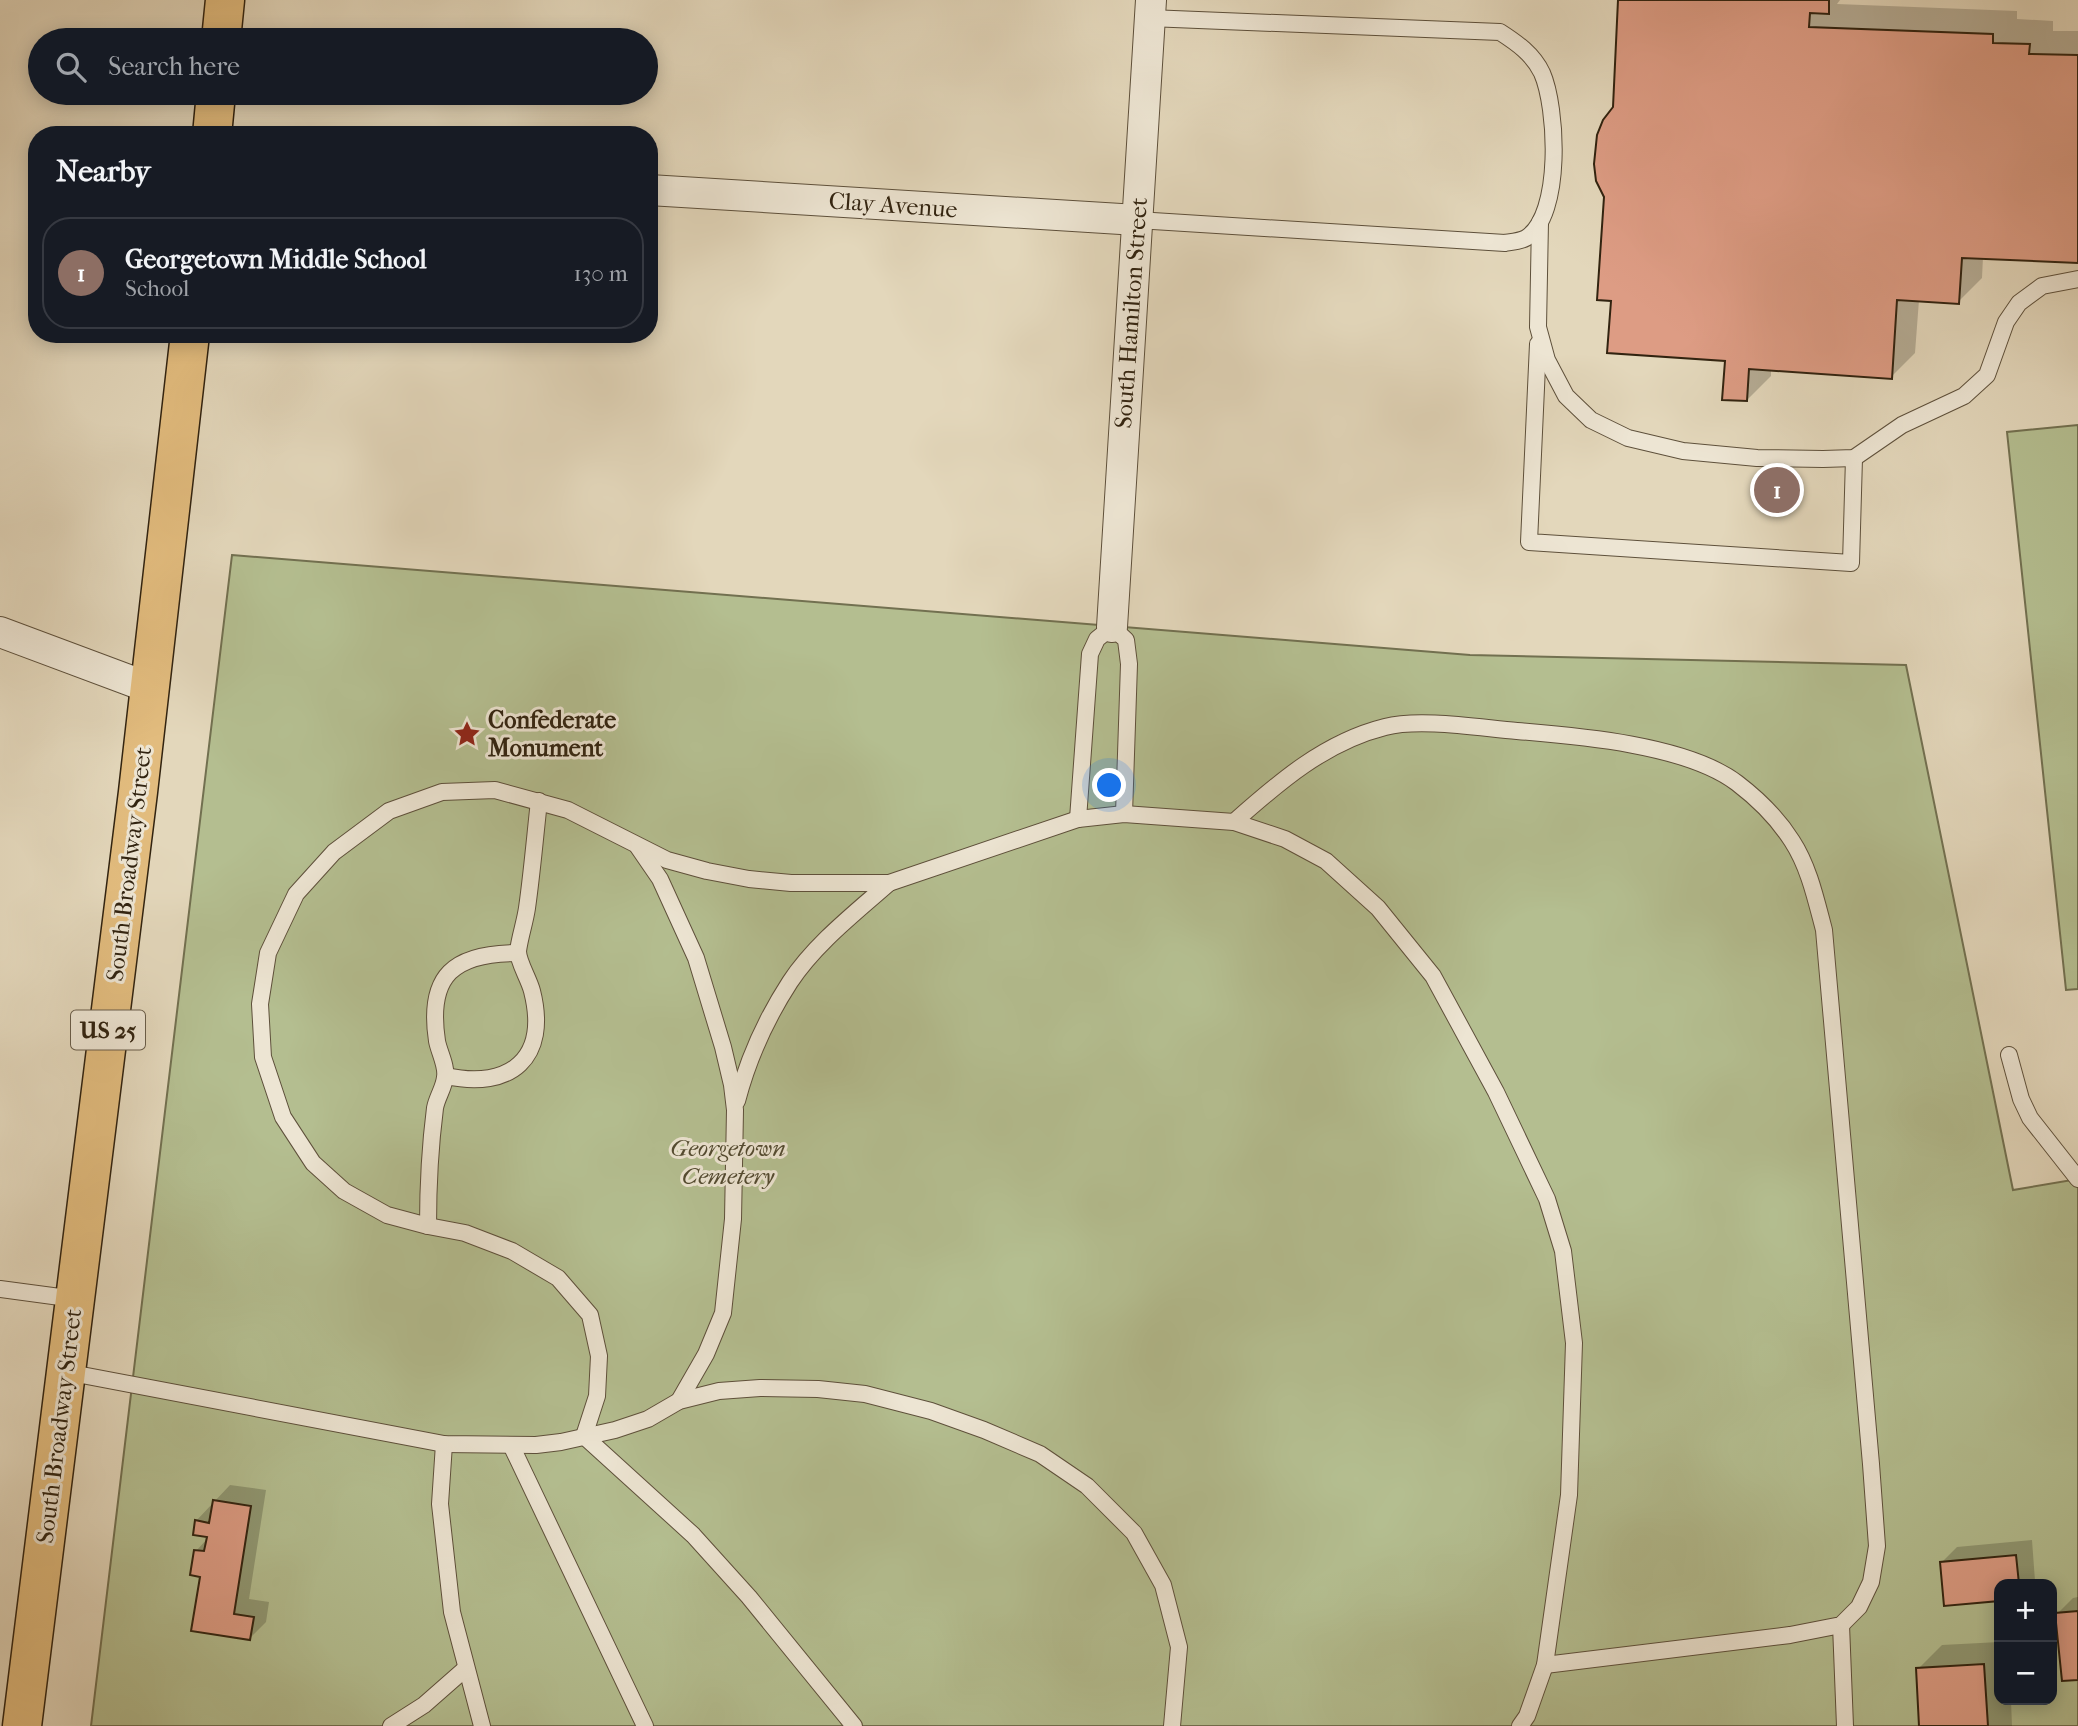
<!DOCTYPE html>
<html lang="en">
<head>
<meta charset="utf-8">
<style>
	:root { --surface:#171b24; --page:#20242c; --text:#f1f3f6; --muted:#9ea1a6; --line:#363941; --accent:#7c3aed }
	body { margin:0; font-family:"IM FELL French Canon",serif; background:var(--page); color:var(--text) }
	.controls { position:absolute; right:21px; bottom:21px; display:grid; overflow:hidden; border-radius:14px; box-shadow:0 4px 18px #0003 }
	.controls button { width:63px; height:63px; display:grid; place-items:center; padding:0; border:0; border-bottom:2px solid var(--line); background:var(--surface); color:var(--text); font:35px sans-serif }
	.you { position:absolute; left:1110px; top:786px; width:24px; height:24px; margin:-18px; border:5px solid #fff; border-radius:50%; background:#1a73e8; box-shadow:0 0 0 10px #1a73e833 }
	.badge { display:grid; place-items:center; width:46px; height:46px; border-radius:50%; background:var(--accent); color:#fff; font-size:23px; font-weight:700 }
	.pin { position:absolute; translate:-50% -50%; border:4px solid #fff; box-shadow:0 2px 7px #0006 }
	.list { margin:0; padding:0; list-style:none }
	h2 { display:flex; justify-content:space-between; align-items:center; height:91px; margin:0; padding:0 28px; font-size:30px }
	h2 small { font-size:23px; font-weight:400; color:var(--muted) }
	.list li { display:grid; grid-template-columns:46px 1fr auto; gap:21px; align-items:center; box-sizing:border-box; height:112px; margin:0 14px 14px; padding:0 14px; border:2px solid var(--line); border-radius:28px }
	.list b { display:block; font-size:26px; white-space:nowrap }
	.list p { margin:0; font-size:23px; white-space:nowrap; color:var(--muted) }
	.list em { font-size:23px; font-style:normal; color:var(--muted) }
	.icon { flex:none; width:38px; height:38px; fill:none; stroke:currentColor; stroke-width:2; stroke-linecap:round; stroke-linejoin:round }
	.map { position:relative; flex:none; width:2078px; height:1726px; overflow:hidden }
	.search { position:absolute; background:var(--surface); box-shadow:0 4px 18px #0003; left:28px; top:28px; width:630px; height:77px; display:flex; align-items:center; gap:18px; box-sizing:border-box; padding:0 24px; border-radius:38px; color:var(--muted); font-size:26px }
	.panel { position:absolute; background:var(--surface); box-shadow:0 4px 18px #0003; left:28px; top:126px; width:630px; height:217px; border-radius:28px }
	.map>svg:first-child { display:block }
	.green { fill:#b4be90; stroke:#727050; stroke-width:2; fill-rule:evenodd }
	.shadow { fill:#0003 }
	.building { fill:#dd9c84; stroke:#312310; stroke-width:2 }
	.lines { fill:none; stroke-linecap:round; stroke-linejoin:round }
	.lane-casing { stroke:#5e503b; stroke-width:18 }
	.street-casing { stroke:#5e503b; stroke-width:32 }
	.primary-casing { stroke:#312310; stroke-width:41 }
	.lane { stroke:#ede5d3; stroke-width:16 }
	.street { stroke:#ede5d3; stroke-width:30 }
	.primary { stroke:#e2bc7e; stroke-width:38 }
	.labels { text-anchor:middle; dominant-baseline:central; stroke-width:6; stroke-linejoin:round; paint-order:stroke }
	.shield { fill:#ede5d3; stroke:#695d4a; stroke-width:2 }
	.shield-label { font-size:23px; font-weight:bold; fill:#312310 }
	.street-label { font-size:24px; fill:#312310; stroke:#ede5d3 }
	.poi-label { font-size:24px; font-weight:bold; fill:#312310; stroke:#ede5d3; text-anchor:start }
	.park-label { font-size:24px; font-style:italic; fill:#524a30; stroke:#ede5d3 }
</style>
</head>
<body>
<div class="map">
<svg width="2078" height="1726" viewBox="0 0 2078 1726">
	<rect width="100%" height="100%" fill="#e3d7bb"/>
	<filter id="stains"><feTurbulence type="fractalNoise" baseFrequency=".00286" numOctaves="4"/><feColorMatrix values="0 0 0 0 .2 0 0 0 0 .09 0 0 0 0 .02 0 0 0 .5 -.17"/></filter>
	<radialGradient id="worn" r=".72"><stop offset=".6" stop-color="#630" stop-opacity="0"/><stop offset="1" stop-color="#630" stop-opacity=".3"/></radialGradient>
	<g class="green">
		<path d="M 2078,425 L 2078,989 L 2066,990 L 2007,432 Z"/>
		<path d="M 232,555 L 1470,655 L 1906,665 L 2013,1190 L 2078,1179 L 2078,1726 L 91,1726 ZM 1999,1584 L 2052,1584 L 2052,1700 L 1999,1700 Z"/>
	</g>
	<g class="shadow">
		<path d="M 1620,0 L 1840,0 L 1837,4 L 2017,11 L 2017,19 L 2053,21 L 2053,31 L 2078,31 L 2078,261 L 1983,257 L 1982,278 L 1958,302 L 1919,300 L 1915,353 L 1891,377 L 1771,369 L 1771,376 L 1747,400 L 1727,359 L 1613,300 L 1615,108 Z"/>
		<path d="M 230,1485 L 266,1490 L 249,1599 L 269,1602 L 266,1622 L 250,1638 L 202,1575 L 196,1551 L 208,1538 L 196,1521 Z"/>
		<path d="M 2032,1540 L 2035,1581 L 2032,1584 L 1999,1584 L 1999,1599 L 1945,1604 L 1942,1562 L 1957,1547 Z"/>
		<path d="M 2078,1597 L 2078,1678 L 2057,1614 L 2073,1598 Z"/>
		<path d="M 1999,1642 L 1999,1700 L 2011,1700 L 2012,1726 L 1921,1726 L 1918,1669 L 1942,1645 Z"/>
	</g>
	<g class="building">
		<path d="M 1618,0 L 1829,0 L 1829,14 L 1810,13 L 1809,27 L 1993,34 L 1993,43 L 2030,44 L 2029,54 L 2078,55 L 2078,263 L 1962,258 L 1959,304 L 1897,300 L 1892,379 L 1749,369 L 1747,401 L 1722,400 L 1725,361 L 1607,353 L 1611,301 L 1597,300 L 1604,197 L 1596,181 L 1594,164 L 1597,135 L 1603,120 L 1613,107 Z"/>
		<path d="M 213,1500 L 251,1506 L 234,1614 L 254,1617 L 250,1640 L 191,1631 L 200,1577 L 190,1575 L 194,1550 L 204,1551 L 207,1537 L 193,1535 L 195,1520 L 209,1523 Z"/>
		<path d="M 2016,1555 L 2019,1584 L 1999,1584 L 1999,1601 L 1944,1606 L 1940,1562 Z"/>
		<path d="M 2078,1611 L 2078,1680 L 2062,1681 L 2055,1613 Z"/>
		<path d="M 1984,1664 L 1988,1726 L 1919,1726 L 1916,1668 Z"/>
	</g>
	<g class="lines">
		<defs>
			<g id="lane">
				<path d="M 1137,220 L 1505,243 C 1511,242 1521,241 1526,238 C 1563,215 1557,107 1542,73 C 1533,54 1517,43 1500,32 L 1149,18"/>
				<path d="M 1540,222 L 1538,327 L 1547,360 L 1566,396 L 1591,420 L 1628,438 L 1683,451 L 1757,458 L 1823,459 L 1854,458 L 1902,425 L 1964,396 L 1987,375 L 2006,322 L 2019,303 L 2042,286 L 2078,279"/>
				<path d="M 1538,344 L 1529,542 L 1851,563 L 1854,458"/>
				<path d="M 1078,819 L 1090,654 L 1097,639 L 1112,627 L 1126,640 L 1129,664 L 1124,814"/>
				<path d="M 1234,822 C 1279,782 1325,742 1385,727 C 1420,718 1480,728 1517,731 C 1579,736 1687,745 1737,783 C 1758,799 1778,819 1792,841 C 1809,867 1816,900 1824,930 L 1871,1464 L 1877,1546 L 1871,1582 L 1859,1607 L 1841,1625 L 1790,1635 L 1545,1665"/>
				<path d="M 638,847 L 660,879 L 696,958 L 723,1047 L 732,1085 L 735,1110 L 733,1219 L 723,1313 L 706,1354 L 679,1401"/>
				<path d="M 2009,1055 L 2021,1099 L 2030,1118 L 2078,1179"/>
				<path d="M 446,1076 C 511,1090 549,1058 532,991 C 529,979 518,962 518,951 C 520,936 525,922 527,908 C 532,873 535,837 539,801"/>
				<path d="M 737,1101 C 748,1059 766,1019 790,982 C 815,944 855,913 889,883"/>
				<path d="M 428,1226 C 428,1187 430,1147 435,1108 C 437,1097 444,1088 445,1077 C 447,1066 439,1052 437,1041 C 427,975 454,953 518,953"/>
				<path d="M 0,1289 L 75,1299"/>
				<path d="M 66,1372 L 444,1444 L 536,1445 L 561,1442 L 615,1430 L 648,1419 L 679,1401 L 719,1391 L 760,1388 L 818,1389 L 865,1394 L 931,1411 L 984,1430 L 1040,1454 L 1087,1486 L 1134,1533 L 1163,1585 L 1179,1647 L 1172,1726"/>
				<path d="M 584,1436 L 597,1396 L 599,1356 L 590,1315 L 558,1278 L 512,1251 L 465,1233 L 428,1226 L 387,1215 L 344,1191 L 313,1163 L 283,1117 L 263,1057 L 260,1004 L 268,953 L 296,894 L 334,852 L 389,811 L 442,792 L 495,790 L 568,810 L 667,860 L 707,871 L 749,879 L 791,883 L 889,883 L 1078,819 L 1124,814 L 1234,822 L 1285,839 L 1326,861 L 1378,908 L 1433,976 L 1496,1092 L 1547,1199 L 1563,1251 L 1574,1343 L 1569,1495 L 1545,1665 L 1527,1716 L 1520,1726"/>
				<path d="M 584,1436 L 693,1535 L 749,1597 L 854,1726"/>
				<path d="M 444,1444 L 440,1504 L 452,1612 L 482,1726"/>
				<path d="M 511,1445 L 645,1726"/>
				<path d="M 1841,1625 L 1845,1726"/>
				<path d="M 391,1726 L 424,1705 L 465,1669"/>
			</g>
			<g id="street">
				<path d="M 649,190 L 1137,220"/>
				<path d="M 1112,627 L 1151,0"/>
				<path d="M 0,632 L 150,688"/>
			</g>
			<g id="primary">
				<path d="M 221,40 L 225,0"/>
				<path d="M 212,135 L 216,93"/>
				<path d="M 22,1726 L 138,792 L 190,334"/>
			</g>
		</defs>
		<use href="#lane" class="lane-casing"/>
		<use href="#street" class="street-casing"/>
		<use href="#primary" class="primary-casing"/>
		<use href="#lane" class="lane"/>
		<use href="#street" class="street"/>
		<use href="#primary" class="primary"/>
	</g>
	<defs>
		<symbol id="sight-bare" viewBox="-9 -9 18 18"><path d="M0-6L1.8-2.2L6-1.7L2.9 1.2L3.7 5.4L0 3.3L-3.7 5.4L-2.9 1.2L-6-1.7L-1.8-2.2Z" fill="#8f2418" stroke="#ede5d3" stroke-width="2.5" paint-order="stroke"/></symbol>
	</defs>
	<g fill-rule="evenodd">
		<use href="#sight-bare" x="448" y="715" width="38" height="38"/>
	</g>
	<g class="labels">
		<rect class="shield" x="71" y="1010.5" width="74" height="39" rx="5"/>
		<g class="shield-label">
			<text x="108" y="1030">US 25</text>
		</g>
		<g class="street-label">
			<text transform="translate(893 205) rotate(4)">Clay Avenue</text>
			<text transform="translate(1131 313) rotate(-86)">South Hamilton Street</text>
			<text transform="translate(129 864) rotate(-83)">South Broadway Street</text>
			<text transform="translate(59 1426) rotate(-83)">South Broadway Street</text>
		</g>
		<g class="poi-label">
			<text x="488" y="720">Confederate<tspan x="488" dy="28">Monument</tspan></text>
		</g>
		<g class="park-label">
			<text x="728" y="1148">Georgetown<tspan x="728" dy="28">Cemetery</tspan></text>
		</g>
	</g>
	<rect width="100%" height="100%" filter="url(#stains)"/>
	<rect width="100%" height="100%" fill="url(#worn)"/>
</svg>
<div class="controls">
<button>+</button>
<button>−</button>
</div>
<div class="you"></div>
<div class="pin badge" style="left:1777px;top:490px;background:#8d6e63">1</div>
<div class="search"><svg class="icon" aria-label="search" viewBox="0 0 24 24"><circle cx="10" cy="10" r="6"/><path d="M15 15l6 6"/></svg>Search here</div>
<section class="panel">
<h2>Nearby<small></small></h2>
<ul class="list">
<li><span class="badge" style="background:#8d6e63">1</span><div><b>Georgetown Middle School</b><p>School</p></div><em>130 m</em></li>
</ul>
</section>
</div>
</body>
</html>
